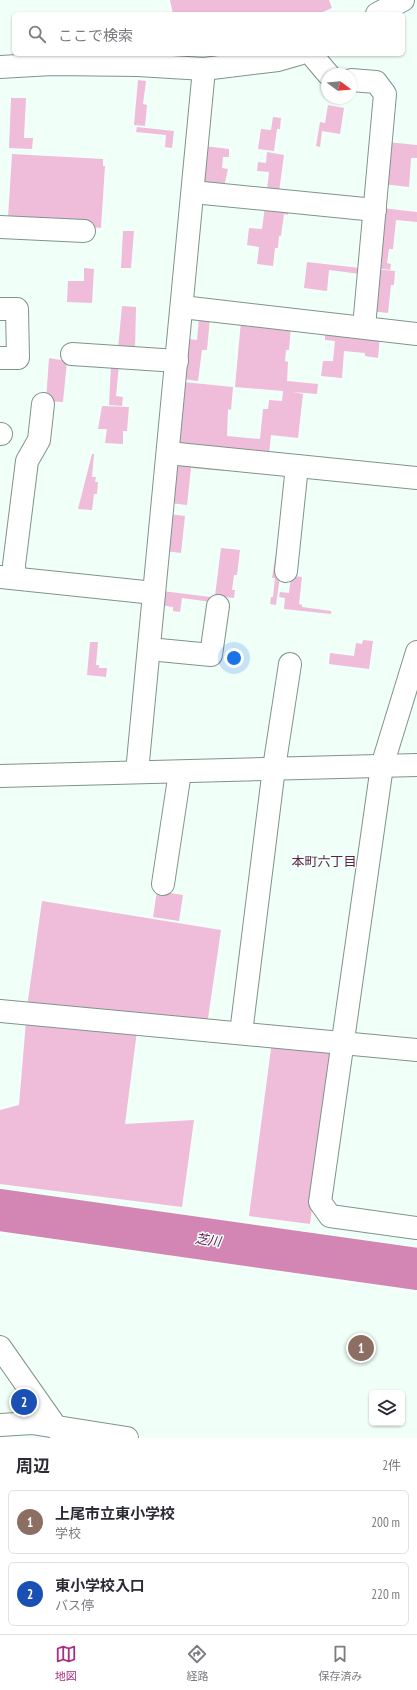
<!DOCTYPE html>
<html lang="ja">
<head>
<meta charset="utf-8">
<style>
	:root { --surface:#fff; --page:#f2f2f3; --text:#2b2b33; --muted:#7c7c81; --line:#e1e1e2; --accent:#a92e81 }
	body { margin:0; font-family:"PT Sans Narrow","Noto Sans JP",sans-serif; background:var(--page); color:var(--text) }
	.controls { position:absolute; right:12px; bottom:12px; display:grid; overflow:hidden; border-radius:6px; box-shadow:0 1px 3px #0004 }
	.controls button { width:36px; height:36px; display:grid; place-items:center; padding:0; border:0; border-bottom:1px solid var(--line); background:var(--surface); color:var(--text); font:20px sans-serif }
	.compass { position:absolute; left:321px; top:68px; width:36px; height:36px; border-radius:50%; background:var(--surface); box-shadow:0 1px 3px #0004; rotate:106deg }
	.you { position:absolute; left:234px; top:658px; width:14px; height:14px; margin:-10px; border:3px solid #fff; border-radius:50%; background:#1a73e8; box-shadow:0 0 0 6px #1a73e833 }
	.badge { display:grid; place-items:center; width:26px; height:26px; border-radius:50%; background:var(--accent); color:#fff; font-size:13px; font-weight:700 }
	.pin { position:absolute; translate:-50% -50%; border:2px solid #fff; box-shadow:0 1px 4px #0006 }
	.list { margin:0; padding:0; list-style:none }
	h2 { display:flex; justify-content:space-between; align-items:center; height:52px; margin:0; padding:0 16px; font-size:17px }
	h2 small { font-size:13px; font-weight:400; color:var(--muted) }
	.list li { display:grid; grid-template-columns:26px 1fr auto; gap:12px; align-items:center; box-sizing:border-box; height:64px; margin:0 8px 8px; padding:0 8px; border:1px solid var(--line); border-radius:6px }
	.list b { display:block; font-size:15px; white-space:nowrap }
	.list p { margin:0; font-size:13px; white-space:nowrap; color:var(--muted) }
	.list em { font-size:13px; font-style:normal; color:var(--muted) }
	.icon { flex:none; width:22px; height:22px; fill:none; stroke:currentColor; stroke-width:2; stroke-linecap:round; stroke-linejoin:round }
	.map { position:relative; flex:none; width:417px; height:1438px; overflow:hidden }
	.search { position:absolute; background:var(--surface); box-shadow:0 1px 3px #0004; left:12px; right:12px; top:12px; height:44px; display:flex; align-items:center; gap:10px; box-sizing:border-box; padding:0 14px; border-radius:6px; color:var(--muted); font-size:15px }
	.sheet { height:196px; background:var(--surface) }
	nav { display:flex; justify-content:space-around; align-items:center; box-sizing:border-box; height:56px; border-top:1px solid var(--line); background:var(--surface); font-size:11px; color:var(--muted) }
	nav a { display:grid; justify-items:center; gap:2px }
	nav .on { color:var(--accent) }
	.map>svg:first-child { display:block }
	.green { fill:#efbdd9 }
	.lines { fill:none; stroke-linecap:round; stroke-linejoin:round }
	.river { stroke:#d385b3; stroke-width:42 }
	.minor-casing { stroke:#7f948b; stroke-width:24 }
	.minor { stroke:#fff; stroke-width:22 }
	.labels { text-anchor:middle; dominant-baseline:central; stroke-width:3; stroke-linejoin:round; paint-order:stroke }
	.neighbourhood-label { font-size:13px; fill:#5c2147; stroke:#f1fff9 }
	.water-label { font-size:13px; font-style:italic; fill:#6c0e50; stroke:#f1fff9 }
</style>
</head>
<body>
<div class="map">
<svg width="417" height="1438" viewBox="0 0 417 1438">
	<rect width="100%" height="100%" fill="#f1fff9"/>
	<g class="green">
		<path d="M 170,0 L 329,0 L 332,8 L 318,14 L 173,14 Z"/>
		<path d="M 138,80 L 146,81 L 143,104 L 147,105 L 145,126 L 134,125 Z"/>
		<path d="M 11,98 L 26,98 L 24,138 L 33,138 L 32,149 L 9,148 Z"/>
		<path d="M 328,105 L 344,108 L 340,134 L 322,131 L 320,147 L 316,146 L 320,122 L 325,123 Z"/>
		<path d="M 273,117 L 281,118 L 280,129 L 277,129 L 274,151 L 258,149 L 261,129 L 271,130 Z"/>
		<path d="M 137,127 L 174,131 L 172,148 L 165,147 L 166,135 L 136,132 Z"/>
		<path d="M 387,142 L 417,145 L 417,158 L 411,158 L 409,187 L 383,184 Z"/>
		<path d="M 205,146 L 229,149 L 229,157 L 223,157 L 222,168 L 228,169 L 224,187 L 207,185 L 202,176 Z"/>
		<path d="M 267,152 L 284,155 L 279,192 L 267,191 L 269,172 L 257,171 L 258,162 L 266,163 Z"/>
		<path d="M 12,154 L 103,159 L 103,166 L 105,166 L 101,228 L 8,218 Z"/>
		<path d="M 265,206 L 289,208 L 288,215 L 284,214 L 281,236 L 279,236 L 278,248 L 275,248 L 273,266 L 257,264 L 259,247 L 247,245 L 249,228 L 262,229 Z"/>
		<path d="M 382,208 L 417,212 L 417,222 L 396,220 L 393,249 L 389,249 L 387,263 L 391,264 L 390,270 L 376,268 Z"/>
		<path d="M 123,231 L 134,231 L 131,268 L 121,268 Z"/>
		<path d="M 307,262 L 360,268 L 360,274 L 329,270 L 327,291 L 304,288 Z"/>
		<path d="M 84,268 L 94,269 L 92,303 L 67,302 L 68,281 L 84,281 Z"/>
		<path d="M 375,269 L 395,271 L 394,285 L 391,285 L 388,313 L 371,311 Z"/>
		<path d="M 122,306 L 136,307 L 135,350 L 118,349 Z"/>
		<path d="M 199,316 L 210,318 L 207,350 L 202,350 L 198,381 L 183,379 L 188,339 L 197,340 Z"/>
		<path d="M 241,321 L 291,325 L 289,350 L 286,350 L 285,361 L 288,362 L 287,381 L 318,384 L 317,394 L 293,392 L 303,394 L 298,438 L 271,435 L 269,455 L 183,447 L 177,438 L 183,382 L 233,387 L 231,410 L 228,409 L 227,436 L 260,439 L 263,409 L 268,409 L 269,400 L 282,401 L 283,391 L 235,387 Z"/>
		<path d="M 325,331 L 380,336 L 378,358 L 365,356 L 365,353 L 344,351 L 342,378 L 321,376 L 323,361 L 333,361 L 335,341 L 325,340 Z"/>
		<path d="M 49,358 L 67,361 L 63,402 L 46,401 Z"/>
		<path d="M 111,365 L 119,365 L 116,396 L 123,397 L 122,406 L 109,405 Z"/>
		<path d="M 102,406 L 129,407 L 127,431 L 123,431 L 123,444 L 105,443 L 107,429 L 98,429 Z"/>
		<path d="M 92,454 L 94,454 L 92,477 L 96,477 L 95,482 L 98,482 L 97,494 L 94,494 L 92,510 L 78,509 Z"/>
		<path d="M 184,463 L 224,467 L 224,471 L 191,468 L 187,505 L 170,503 L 173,470 Z"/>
		<path d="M 169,514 L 185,516 L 181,553 L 165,551 Z"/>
		<path d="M 221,548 L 240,550 L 237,575 L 234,575 L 232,590 L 235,590 L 234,598 L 215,596 Z"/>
		<path d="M 276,553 L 283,554 L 276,605 L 270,604 L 271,597 L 273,597 L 275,578 L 272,578 Z"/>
		<path d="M 291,576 L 302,577 L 299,604 L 302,605 L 302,607 L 331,611 L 331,614 L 284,609 L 285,598 L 279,597 L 280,592 L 289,593 Z"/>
		<path d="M 162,591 L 211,597 L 211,602 L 182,598 L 180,612 L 173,611 L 173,607 L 160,605 Z"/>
		<path d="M 363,640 L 373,641 L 369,669 L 329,664 L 330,653 L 354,656 L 356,643 L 362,644 Z"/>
		<path d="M 90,642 L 98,642 L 96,665 L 99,665 L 99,668 L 107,668 L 106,677 L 87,675 Z"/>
		<path d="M 157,891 L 183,895 L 179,921 L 153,917 Z"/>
		<path d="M 42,901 L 221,930 L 207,1025 L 27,1007 Z"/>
		<path d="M 26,1021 L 137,1031 L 125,1124 L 194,1120 L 182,1207 L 0,1184 L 0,1110 L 19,1105 Z"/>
		<path d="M 272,1041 L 332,1047 L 310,1224 L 249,1216 Z"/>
	</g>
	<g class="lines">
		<path class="river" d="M 0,1210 L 417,1269"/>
		<defs>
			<g id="minor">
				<path d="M 377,14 L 403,0"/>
				<path d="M 311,54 L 328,74"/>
				<path d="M 0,67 L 52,64 L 138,65 L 204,69 L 278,60 L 299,54"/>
				<path d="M 351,80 L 376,82 L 385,94 L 364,327"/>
				<path d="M 193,192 L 375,210"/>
				<path d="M 0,227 L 84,231"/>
				<path d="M 182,307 L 417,334"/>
				<path d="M 0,309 L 17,309 L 18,358 L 0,358"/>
				<path d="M 72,354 L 177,361"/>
				<path d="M 0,434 L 1,434"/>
				<path d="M 168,453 L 417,478"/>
				<path d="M 286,571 L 297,466"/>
				<path d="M 0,577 L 154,593"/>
				<path d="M 14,578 L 14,565 L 27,461 L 39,440 L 43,404"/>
				<path d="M 149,649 L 211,655 L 218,606"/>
				<path d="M 417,652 L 382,766 L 320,1202 L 330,1216 L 417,1228"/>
				<path d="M 137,772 L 204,69"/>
				<path d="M 0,776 L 417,765"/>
				<path d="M 163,884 L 180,772"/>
				<path d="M 0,1011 L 417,1050"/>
				<path d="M 241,1033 L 274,768 L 290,664"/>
				<path d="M 0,1347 L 61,1434"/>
				<path d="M 0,1425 L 32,1423 L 127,1438"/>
			</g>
		</defs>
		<use href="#minor" class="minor-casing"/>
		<use href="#minor" class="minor"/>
	</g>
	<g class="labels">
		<g class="neighbourhood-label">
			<text x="324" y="861">本町六丁目</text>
		</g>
		<g class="water-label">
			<text transform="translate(208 1240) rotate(8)">芝川</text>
		</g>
	</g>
</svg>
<div class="controls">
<button><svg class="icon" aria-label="layers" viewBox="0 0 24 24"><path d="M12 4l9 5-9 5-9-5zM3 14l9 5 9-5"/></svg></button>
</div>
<svg class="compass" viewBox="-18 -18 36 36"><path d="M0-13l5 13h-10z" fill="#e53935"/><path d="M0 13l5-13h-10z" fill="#7c7c81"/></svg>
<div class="you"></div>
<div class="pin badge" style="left:361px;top:1348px;background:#8d6e63">1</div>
<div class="pin badge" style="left:24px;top:1402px;background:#1a4fb4">2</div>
<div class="search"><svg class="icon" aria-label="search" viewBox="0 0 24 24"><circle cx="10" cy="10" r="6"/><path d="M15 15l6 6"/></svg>ここで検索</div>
</div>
<section class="sheet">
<h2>周辺<small>2件</small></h2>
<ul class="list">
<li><span class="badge" style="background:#8d6e63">1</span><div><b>上尾市立東小学校</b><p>学校</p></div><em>200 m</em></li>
<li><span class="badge" style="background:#1a4fb4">2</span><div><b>東小学校入口</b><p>バス停</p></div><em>220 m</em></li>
</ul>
</section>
<nav>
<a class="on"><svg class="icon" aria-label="map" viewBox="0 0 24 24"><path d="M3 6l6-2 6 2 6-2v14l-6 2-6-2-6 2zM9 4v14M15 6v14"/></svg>地図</a>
<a><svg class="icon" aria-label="directions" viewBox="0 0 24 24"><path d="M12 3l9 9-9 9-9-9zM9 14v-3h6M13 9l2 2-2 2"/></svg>経路</a>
<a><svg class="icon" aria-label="saved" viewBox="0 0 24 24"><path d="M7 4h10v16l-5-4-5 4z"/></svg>保存済み</a>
</nav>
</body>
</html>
